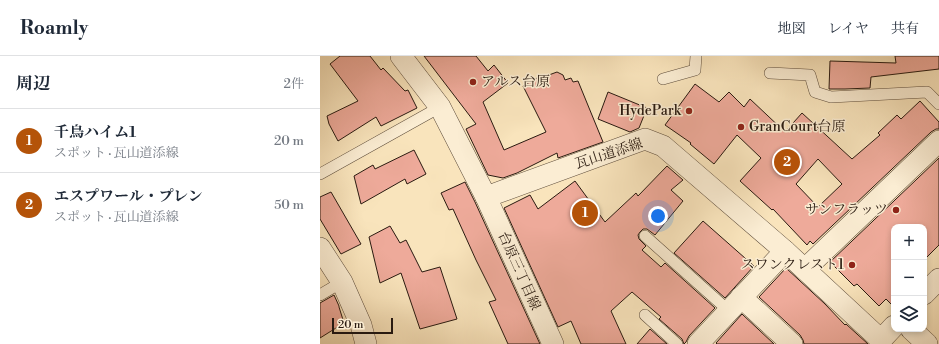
<!DOCTYPE html>
<html lang="ja">
<head>
<meta charset="utf-8">
<style>
	:root { --surface:#fff; --page:#f2f2f3; --text:#1f2937; --muted:#747a83; --line:#e0e1e3; --accent:#b45309 }
	body { margin:0; font-family:"Libre Bodoni","Noto Serif JP",serif; background:var(--page); color:var(--text) }
	.controls { position:absolute; right:12px; bottom:12px; display:grid; overflow:hidden; border-radius:8px; box-shadow:0 2px 6px #0003 }
	.controls button { width:36px; height:36px; display:grid; place-items:center; padding:0; border:0; border-bottom:1px solid var(--line); background:var(--surface); color:var(--text); font:20px sans-serif }
	.scale { position:absolute; left:12px; bottom:10px; width:61px; box-sizing:border-box; padding-left:4px; border:2px solid #291a10; border-top:0; font-size:11px; line-height:14px; white-space:nowrap; color:#291a10; -webkit-text-stroke:3px #fbedd3; paint-order:stroke }
	.you { position:absolute; left:338px; top:160px; width:14px; height:14px; margin:-10px; border:3px solid #fff; border-radius:50%; background:#1a73e8; box-shadow:0 0 0 6px #1a73e833 }
	.badge { display:grid; place-items:center; width:26px; height:26px; border-radius:50%; background:var(--accent); color:#fff; font-size:13px; font-weight:700 }
	.pin { position:absolute; translate:-50% -50%; border:2px solid #fff; box-shadow:0 1px 4px #0006 }
	.list { margin:0; padding:0; list-style:none }
	h2 { display:flex; justify-content:space-between; align-items:center; height:52px; margin:0; padding:0 16px; font-size:17px }
	h2 small { font-size:13px; font-weight:400; color:var(--muted) }
	.list li { display:grid; grid-template-columns:26px 1fr auto; gap:12px; align-items:center; box-sizing:border-box; height:64px; padding:0 16px; border-top:1px solid var(--line) }
	.list b { display:block; font-size:15px; white-space:nowrap }
	.list p { margin:0; font-size:13px; white-space:nowrap; color:var(--muted) }
	.list em { font-size:13px; font-style:normal; color:var(--muted) }
	.icon { flex:none; width:22px; height:22px; fill:none; stroke:currentColor; stroke-width:2; stroke-linecap:round; stroke-linejoin:round }
	.map { position:relative; flex:none; width:619px; height:288px; overflow:hidden }
	header { display:flex; align-items:center; gap:24px; box-sizing:border-box; height:56px; padding:0 20px; background:var(--surface); border-bottom:1px solid var(--line) }
	header strong { font-size:19px }
	nav { display:flex; gap:22px; margin-inline-start:auto; font-size:14px }
	main { display:flex }
	aside { flex:1; background:var(--surface) }
	.map>svg:first-child { display:block }
	.building { fill:#eeaa9a; stroke:#291a10; fill-rule:evenodd }
	.lines { fill:none; stroke-linecap:round; stroke-linejoin:round }
	.service-casing { stroke:#5d4c3b; stroke-width:12 }
	.minor-casing { stroke:#5d4c3b; stroke-width:22 }
	.service { stroke:#fbedd3; stroke-width:11 }
	.minor { stroke:#fbedd3; stroke-width:21 }
	.poi-dot { fill:#8f2418; stroke:#fbedd3; stroke-width:1.5 }
	.labels { text-anchor:middle; dominant-baseline:central; stroke-width:3; stroke-linejoin:round; paint-order:stroke }
	.poi-label { font-size:14px; fill:#291a10; stroke:#fbedd3; text-anchor:end }
	.street-label { font-size:14px; fill:#291a10; stroke:#fbedd3 }
</style>
</head>
<body>
<header>
<strong>Roamly</strong>
<nav><a>地図</a><a>レイヤ</a><a>共有</a></nav>
</header>
<main>
<aside>
<h2>周辺<small>2件</small></h2>
<ul class="list">
<li><span class="badge">1</span><div><b>千鳥ハイム1</b><p>スポット · 瓦山道添線</p></div><em>20 m</em></li>
<li><span class="badge">2</span><div><b>エスプワール・プレン</b><p>スポット · 瓦山道添線</p></div><em>50 m</em></li>
</ul>
</aside>
<div class="map">
<svg width="619" height="288" viewBox="0 0 619 288">
	<rect width="100%" height="100%" fill="#f9e4bc"/>
	<filter id="stains"><feTurbulence type="fractalNoise" baseFrequency=".005" numOctaves="4"/><feColorMatrix values="0 0 0 0 .2 0 0 0 0 .09 0 0 0 0 .02 0 0 0 .5 -.17"/></filter>
	<radialGradient id="worn" r=".72"><stop offset=".6" stop-color="#630" stop-opacity="0"/><stop offset="1" stop-color="#630" stop-opacity=".3"/></radialGradient>
	<g class="building">
		<path d="M 20,0 L 50,0 L 61,14 L 63,12 L 85,35 L 88,34 L 97,52 L 61,70 L 56,61 L 18,85 L 9,68 L 7,60 L 38,45 L 10,8 Z"/>
		<path d="M 104,0 L 156,0 L 168,15 L 174,9 L 188,27 L 163,46 L 184,94 L 226,76 L 203,30 L 217,22 L 218,23 L 237,16 L 243,19 L 245,24 L 251,22 L 253,26 L 258,25 L 283,86 L 238,102 L 237,97 L 197,117 L 183,122 L 168,119 L 146,73 L 156,68 Z"/>
		<path d="M 575,0 L 619,0 L 619,13 L 551,21 L 550,32 L 525,33 L 509,33 L 510,5 L 576,7 Z"/>
		<path d="M 375,28 L 399,46 L 409,36 L 424,51 L 430,43 L 465,76 L 482,57 L 532,103 L 560,79 L 558,77 L 577,59 L 581,63 L 600,45 L 619,66 L 619,73 L 616,73 L 611,76 L 493,188 L 490,185 L 487,189 L 453,153 L 452,154 L 420,125 L 441,102 L 417,79 L 394,108 L 370,88 L 371,87 L 345,69 ZM 498,103 L 522,128 L 498,151 L 476,128 Z"/>
		<path d="M 288,36 L 327,52 L 319,72 L 310,76 L 278,63 Z"/>
		<path d="M 94,94 L 106,118 L 87,128 L 85,123 L 41,148 L 34,120 L 53,109 L 55,113 Z"/>
		<path d="M 619,102 L 619,189 L 604,204 L 604,171 L 574,171 L 574,251 L 566,243 L 559,250 L 537,228 L 534,230 L 510,206 Z"/>
		<path d="M 347,110 L 363,124 L 351,134 L 363,145 L 335,179 L 327,173 L 323,173 L 320,176 L 318,179 L 319,183 L 326,190 L 322,194 L 341,211 L 345,207 L 395,252 L 369,280 L 366,286 L 364,288 L 362,283 L 339,263 L 341,261 L 312,236 L 291,255 L 306,288 L 261,288 L 251,265 L 238,271 L 184,152 L 210,139 L 218,153 L 255,125 L 285,166 L 316,137 L 318,140 Z"/>
		<path d="M 145,126 L 155,146 L 220,288 L 188,288 L 169,246 L 176,244 L 156,204 L 133,153 L 129,154 L 121,137 Z"/>
		<path d="M 11,136 L 41,188 L 21,198 L 0,163 L 0,141 Z"/>
		<path d="M 383,165 L 434,210 L 405,242 L 354,197 Z"/>
		<path d="M 70,170 L 80,187 L 86,184 L 102,216 L 120,211 L 137,263 L 100,273 L 81,217 L 60,227 L 49,181 Z"/>
		<path d="M 466,212 L 505,248 L 525,269 L 526,268 L 548,288 L 484,288 L 483,284 L 480,279 L 439,241 Z"/>
		<path d="M 14,239 L 19,250 L 19,251 L 24,267 L 0,282 L 0,247 Z"/>
		<path d="M 422,258 L 454,288 L 397,288 L 396,287 Z"/>
		<path d="M 330,273 L 347,288 L 317,288 Z"/>
	</g>
	<g class="lines">
		<defs>
			<g id="service">
				<path d="M 450,17 L 490,19 L 495,36 L 511,41 L 607,36 L 619,48"/>
				<path d="M 343,23 L 375,14 L 376,0"/>
				<path d="M 0,118 L 120,51"/>
				<path d="M 325,180 L 409,255"/>
				<path d="M 0,239 L 22,226"/>
				<path d="M 325,259 L 357,288"/>
			</g>
			<g id="minor">
				<path d="M 81,0 L 120,51 L 166,141 L 325,83 L 343,90 L 465,195 L 561,284 L 574,270"/>
				<path d="M 166,141 L 233,288"/>
				<path d="M 0,192 L 22,226 L 41,269 L 46,288"/>
				<path d="M 485,213 L 619,85"/>
				<path d="M 604,238 L 619,223"/>
				<path d="M 421,241 L 472,288"/>
				<path d="M 591,273 L 607,288"/>
				<path d="M 378,288 L 465,195"/>
			</g>
		</defs>
		<use href="#service" class="service-casing"/>
		<use href="#minor" class="minor-casing"/>
		<use href="#service" class="service"/>
		<use href="#minor" class="minor"/>
	</g>
	<g class="poi-dot">
		<circle cx="153" cy="26" r="4"/>
		<circle cx="369" cy="55" r="4"/>
		<circle cx="421" cy="71" r="4"/>
		<circle cx="576" cy="154" r="4"/>
		<circle cx="532" cy="209" r="4"/>
	</g>
	<g class="labels">
		<g class="poi-label">
			<text x="161" y="26" text-anchor="start">アルス台原</text>
			<text x="361" y="55">HydePark</text>
			<text x="429" y="71" text-anchor="start">GranCourt台原</text>
			<text x="568" y="154">サンフラッツ</text>
			<text x="524" y="209">スワンクレスト1</text>
		</g>
		<g class="street-label">
			<text transform="translate(289 98) rotate(-18)">瓦山道添線</text>
			<text transform="translate(199 215) rotate(66)">台原三丁目線</text>
		</g>
	</g>
	<rect width="100%" height="100%" filter="url(#stains)"/>
	<rect width="100%" height="100%" fill="url(#worn)"/>
</svg>
<div class="controls">
<button>+</button>
<button>−</button>
<button><svg class="icon" aria-label="layers" viewBox="0 0 24 24"><path d="M12 4l9 5-9 5-9-5zM3 14l9 5 9-5"/></svg></button>
</div>
<div class="scale">20 m</div>
<div class="you"></div>
<div class="pin badge" style="left:265px;top:157px">1</div>
<div class="pin badge" style="left:467px;top:106px">2</div>
</div>
</main>
</body>
</html>
